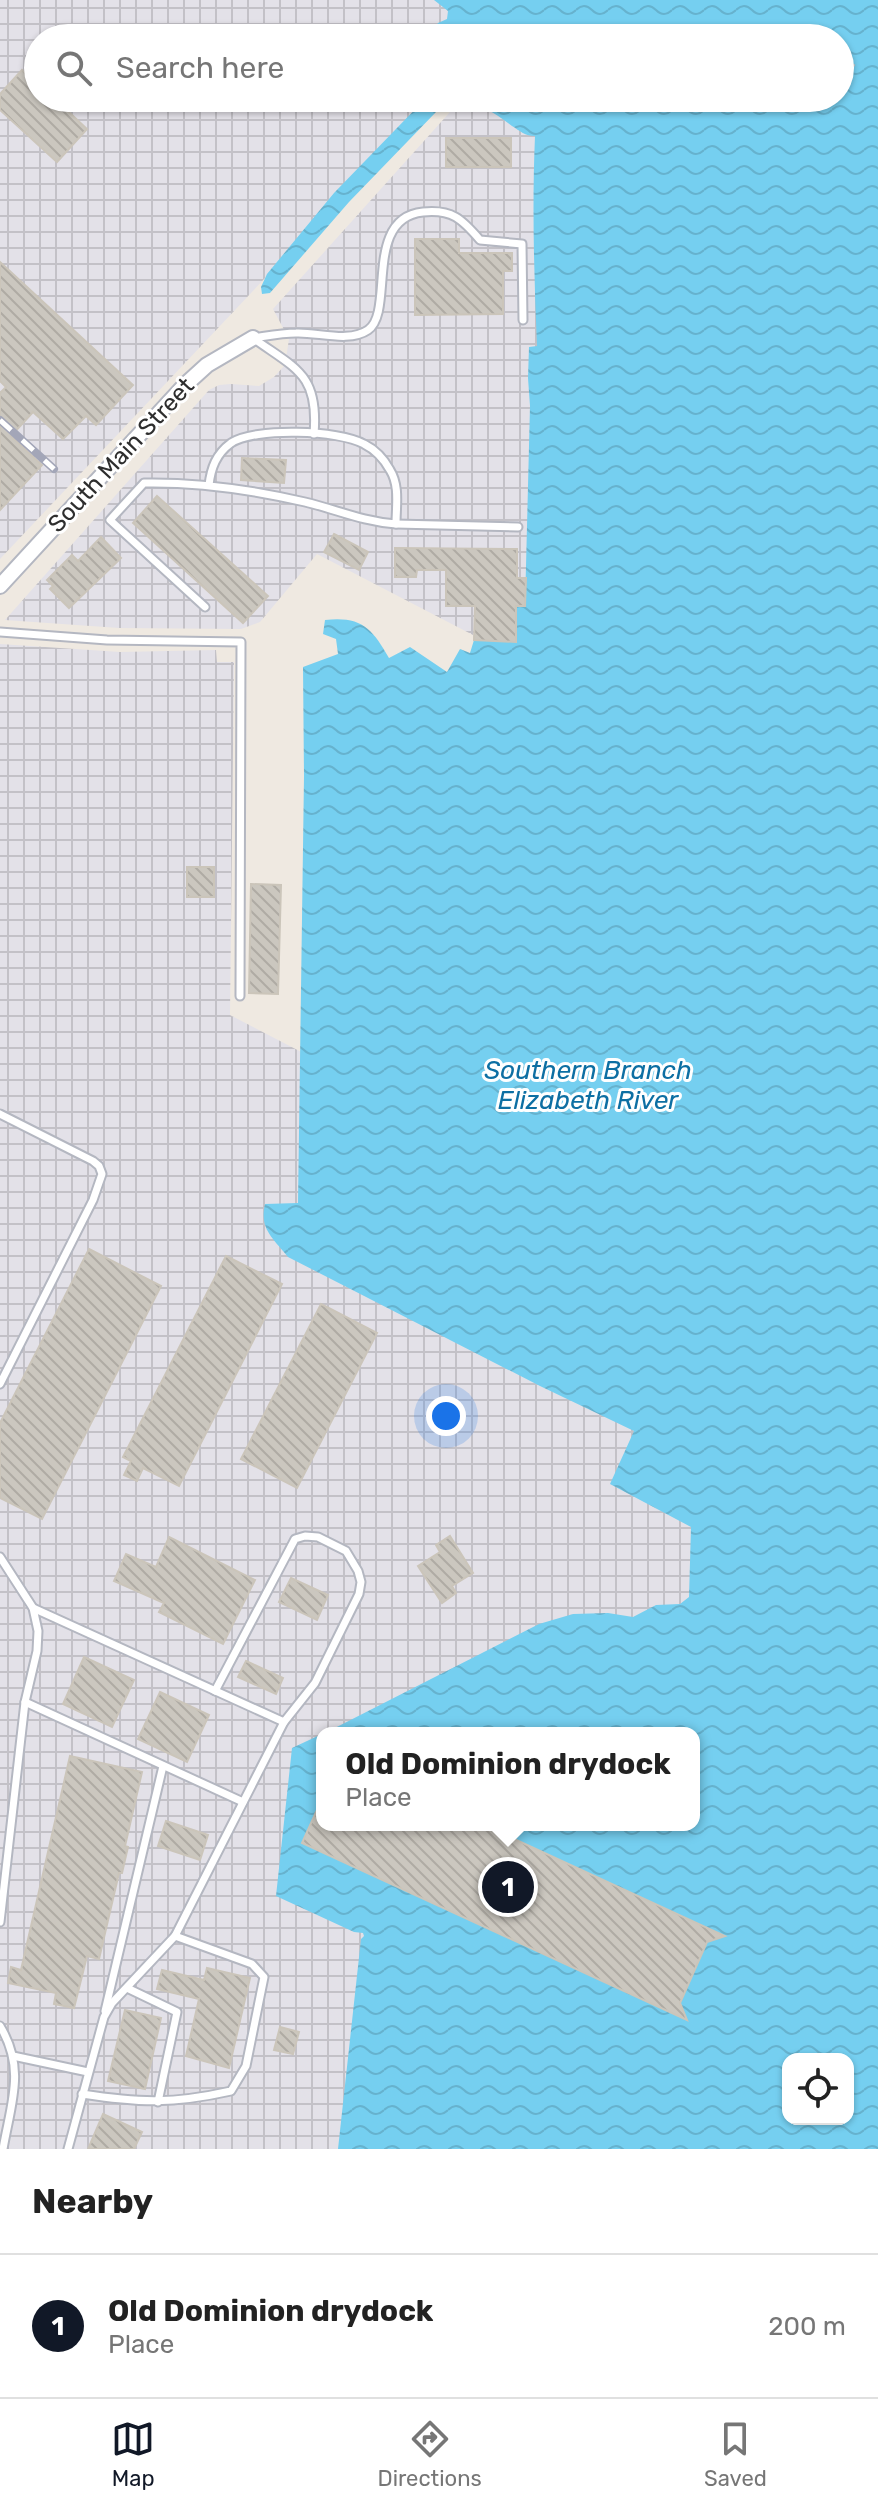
<!DOCTYPE html>
<html lang="en">
<head>
<meta charset="utf-8">
<style>
	:root { --surface:#fff; --page:#f6f6f6; --text:#222; --muted:#767676; --line:#e0e0e0; --accent:#111827 }
	body { margin:0; font-family:Rubik,sans-serif; background:var(--page); color:var(--text) }
	.controls { position:absolute; right:24px; bottom:24px; display:grid; overflow:hidden; border-radius:16px; box-shadow:0 2px 6px #0004 }
	.controls button { width:72px; height:72px; display:grid; place-items:center; padding:0; border:0; border-bottom:2px solid var(--line); background:var(--surface); color:var(--text); font:40px sans-serif }
	.you { position:absolute; left:446px; top:1416px; width:28px; height:28px; margin:-20px; border:6px solid #fff; border-radius:50%; background:#1a73e8; box-shadow:0 0 0 12px #1a73e833 }
	.badge { display:grid; place-items:center; width:52px; height:52px; border-radius:50%; background:var(--accent); color:#fff; font-size:26px; font-weight:700 }
	.pin { position:absolute; translate:-50% -50%; border:4px solid #fff; box-shadow:0 2px 8px #0006 }
	.popup { position:absolute; left:316px; top:1727px; width:384px; height:104px; box-sizing:border-box; display:grid; place-content:center; border-radius:16px; background:var(--surface); filter:drop-shadow(0 2px 6px #0005); font-size:26px; white-space:nowrap; color:var(--muted) }
	.popup b { font-size:30px; color:var(--text) }
	.popup::after { content:''; position:absolute; left:50%; top:100%; margin-left:-16px; border:16px solid transparent; border-top-color:var(--surface) }
	.list { margin:0; padding:0; list-style:none }
	h2 { display:flex; justify-content:space-between; align-items:center; height:104px; margin:0; padding:0 32px; font-size:34px }
	h2 small { font-size:26px; font-weight:400; color:var(--muted) }
	.list li { display:grid; grid-template-columns:52px 1fr auto; gap:24px; align-items:center; box-sizing:border-box; height:144px; padding:0 32px; border-top:2px solid var(--line) }
	.list b { display:block; font-size:30px; white-space:nowrap }
	.list p { margin:0; font-size:26px; white-space:nowrap; color:var(--muted) }
	.list em { font-size:26px; font-style:normal; color:var(--muted) }
	.icon { flex:none; width:44px; height:44px; fill:none; stroke:currentColor; stroke-width:2; stroke-linecap:round; stroke-linejoin:round }
	.map { position:relative; flex:none; width:878px; height:2149px; overflow:hidden }
	.search { position:absolute; background:var(--surface); box-shadow:0 2px 6px #0004; left:24px; right:24px; top:24px; height:88px; display:flex; align-items:center; gap:20px; box-sizing:border-box; padding:0 28px; border-radius:44px; color:var(--muted); font-size:30px }
	.sheet { height:248px; background:var(--surface) }
	nav { display:flex; justify-content:space-around; align-items:center; box-sizing:border-box; height:112px; border-top:2px solid var(--line); background:var(--surface); font-size:22px; color:var(--muted) }
	nav a { display:grid; justify-items:center; gap:4px }
	nav .on { color:var(--accent) }
	.map>svg:first-child { display:block }
	.industrial { fill:url(#industrial-grid); fill-rule:evenodd }
	.water { fill:url(#water-waves); fill-rule:evenodd }
	.building { fill:url(#building-back-hatch); stroke:#cbc5ba; stroke-width:2 }
	.lines { fill:none; stroke-linecap:round; stroke-linejoin:round }
	.service-casing { stroke:#b4b7c1; stroke-width:11 }
	.minor-casing { stroke:#b4b7c1; stroke-width:18 }
	.path { stroke:#c9c9c9; stroke-width:3; stroke-dasharray:6 4; stroke-linecap:butt }
	.service { stroke:#fff; stroke-width:7 }
	.minor { stroke:#fff; stroke-width:14 }
	.rail-casing { stroke:#a3a6b8; stroke-width:8 }
	.rail { stroke:#fff; stroke-width:5; stroke-dasharray:15; stroke-linecap:butt }
	.labels { text-anchor:middle; dominant-baseline:central; stroke-width:6; stroke-linejoin:round; paint-order:stroke }
	.street-label { font-size:24px; fill:#2e2e2e; stroke:#fff }
	.water-label { font-size:26px; font-style:italic; fill:#0d6fa3; stroke:#fff }
</style>
</head>
<body>
<div class="map">
<svg width="878" height="2149" viewBox="0 0 878 2149">
	<defs>
		<pattern id="industrial-grid" width="8" height="8" patternUnits="userSpaceOnUse" patternTransform="scale(2)"><rect width="8" height="8" fill="#e3e1e8"/><path d="M0 4h8M4 0v8" fill="none" stroke="#c3c1c7"/></pattern>
		<pattern id="water-waves" width="16" height="10" patternUnits="userSpaceOnUse" patternTransform="scale(2)"><rect width="16" height="10" fill="#75cff0"/><path d="M0 5q4-4 8 0t8 0" fill="none" stroke="#66b2ce"/></pattern>
		<pattern id="building-back-hatch" width="6" height="6" patternUnits="userSpaceOnUse" patternTransform="scale(2)"><rect width="6" height="6" fill="#cbc7bf"/><path d="M-1 5l2 2M0 0l6 6M5-1l2 2" fill="none" stroke="#afaba4"/></pattern>
	</defs>
	<rect width="100%" height="100%" fill="#efe9e1"/>
	<g class="industrial">
		<path d="M 0,0 L 878,0 L 878,112 L 597,644 L 474,640 L 473,635 L 317,554 L 260,622 L 241,629 L 119,628 L 5,620 L 209,390 L 219,385 L 231,384 L 259,386 L 274,377 L 285,365 L 289,339 L 273,309 L 459,102 L 840,98 L 840,38 L 38,38 L 38,98 L 435,98 L 0,559 Z"/>
		<path d="M 0,644 L 120,652 L 216,650 L 217,662 L 234,662 L 230,1015 L 759,1289 L 746,2149 L 0,2149 ZM 322,1733 L 694,1733 L 694,1825 L 322,1825 Z"/>
	</g>
	<path class="water" d="M 434,0 L 878,0 L 878,2149 L 338,2149 L 361,1939 L 364,1936 L 363,1933 L 354,1932 L 276,1896 L 292,1748 L 322,1734 L 322,1825 L 694,1825 L 694,1733 L 325,1733 L 539,1624 L 573,1614 L 608,1613 L 633,1617 L 656,1605 L 680,1604 L 689,1597 L 691,1527 L 610,1484 L 634,1431 L 540,1386 L 288,1257 C 273,1238 259,1229 265,1204 L 298,1203 L 304,776 L 303,667 L 338,654 L 336,639 L 323,634 L 325,620 C 361,616 372,628 389,658 L 410,647 L 447,672 L 460,649 L 470,653 L 474,640 L 515,641 L 516,606 L 525,606 L 530,406 L 528,378 L 529,347 L 537,346 C 534,276 532,206 535,136 C 525,136 520,131 512,126 C 485,106 469,96 436,112 L 349,202 L 270,293 L 262,294 L 261,287 L 267,274 L 334,193 L 426,98 L 840,98 L 840,38 L 427,38 L 438,23 L 447,19 L 448,11 ZM 788,2059 L 848,2059 L 848,2119 L 788,2119 Z"/>
	<g class="building">
		<path d="M 22,70 L 38,84 L 38,98 L 54,98 L 87,129 L 57,162 L 0,110 L 0,94 Z"/>
		<rect x="446" y="138" width="65" height="29"/>
		<path d="M 415,239 L 459,239 L 459,253 L 512,253 L 512,271 L 503,271 L 503,314 L 415,315 Z"/>
		<path d="M 0,262 L 133,385 L 96,425 L 86,416 L 63,439 L 33,412 L 11,436 L 42,465 L 0,510 L 0,393 L 6,387 L 0,381 Z"/>
		<path d="M 242,458 L 286,460 L 284,483 L 241,480 Z"/>
		<path d="M 157,496 L 268,596 L 243,623 L 133,523 Z"/>
		<path d="M 334,534 L 368,552 L 359,570 L 324,552 Z"/>
		<path d="M 101,537 L 121,558 L 69,608 L 50,589 L 53,586 L 47,580 L 72,555 L 78,561 Z"/>
		<path d="M 395,548 L 517,549 L 517,578 L 526,578 L 525,606 L 516,606 L 516,642 L 474,640 L 475,606 L 446,606 L 446,570 L 417,570 L 416,577 L 395,577 Z"/>
		<rect x="187" y="867" width="27" height="30"/>
		<path d="M 251,884 L 281,885 L 278,994 L 249,993 Z"/>
		<path d="M 89,1249 L 161,1286 L 42,1519 L 0,1498 L 0,1423 Z"/>
		<path d="M 226,1256 L 282,1284 L 179,1486 L 143,1468 L 137,1481 L 124,1475 L 131,1461 L 123,1457 Z"/>
		<path d="M 321,1304 L 377,1333 L 297,1488 L 241,1459 Z"/>
		<path d="M 450,1536 L 473,1573 L 452,1586 L 456,1593 L 442,1603 L 418,1566 L 440,1552 L 436,1545 Z"/>
		<path d="M 169,1537 L 255,1580 L 223,1644 L 159,1612 L 164,1603 L 114,1581 L 126,1554 L 156,1567 Z"/>
		<path d="M 291,1578 L 328,1595 L 317,1620 L 279,1602 Z"/>
		<path d="M 84,1657 L 134,1680 L 112,1727 L 63,1704 Z"/>
		<path d="M 246,1661 L 283,1678 L 276,1694 L 238,1677 Z"/>
		<path d="M 160,1692 L 209,1715 L 187,1762 L 138,1739 Z"/>
		<path d="M 70,1756 L 142,1772 L 125,1846 L 128,1847 L 122,1873 L 119,1873 L 99,1959 L 87,1956 L 74,2008 L 54,2004 L 56,1993 L 8,1983 L 11,1967 L 21,1970 Z"/>
		<path d="M 322,1799 L 322,1825 L 484,1825 L 725,1936 L 707,1942 L 680,2003 L 687,2020 L 302,1843 Z"/>
		<path d="M 166,1821 L 208,1835 L 200,1860 L 158,1846 Z"/>
		<path d="M 207,1968 L 250,1978 L 229,2068 L 186,2056 L 199,1999 L 157,1989 L 162,1970 L 204,1980 Z"/>
		<path d="M 125,2010 L 161,2018 L 145,2089 L 108,2081 Z"/>
		<path d="M 280,2027 L 299,2032 L 293,2054 L 274,2050 Z"/>
		<path d="M 103,2114 L 142,2132 L 134,2149 L 88,2149 Z"/>
	</g>
	<g class="lines">
		<defs>
			<g id="service">
				<path d="M 253,338 C 267,336 282,333 296,333 C 318,332 349,343 368,330 C 395,312 363,218 423,212 C 452,209 462,219 480,240 L 522,244 L 523,320"/>
				<path d="M 253,338 C 296,369 319,374 314,434"/>
				<path d="M 396,524 L 518,527"/>
				<path d="M 205,607 L 110,520 L 144,483 C 198,482 253,490 305,502 C 338,510 361,521 396,524 C 396,506 400,486 390,470 C 384,459 376,450 364,444 C 339,430 255,427 231,443 C 216,454 211,468 209,485"/>
				<path d="M 0,632 L 107,640 L 241,642 L 240,996"/>
				<path d="M 0,1114 L 93,1161 L 99,1166 L 102,1174 L 93,1200 L 0,1384"/>
				<path d="M 0,1557 L 33,1608 L 284,1722"/>
				<path d="M 25,1702 L 243,1802"/>
				<path d="M 0,1922 L 25,1702 L 37,1651 L 38,1631 L 33,1608"/>
				<path d="M 127,1988 L 177,2012 L 158,2102"/>
				<path d="M 105,2011 L 163,1766"/>
				<path d="M 0,2026 C 26,2069 11,2103 3,2149"/>
				<path d="M 13,2056 L 88,2072"/>
				<path d="M 82,2094 C 140,2103 173,2104 231,2091 L 246,2066 L 264,1977 L 252,1964 L 175,1936"/>
				<path d="M 68,2149 L 104,2017 L 112,2003 L 175,1936 L 284,1722 L 315,1683 L 359,1594 L 361,1582 L 358,1571 L 346,1551 L 318,1537 L 305,1536 L 295,1539 L 215,1691"/>
			</g>
			<path id="minor" d="M 0,586 L 185,385 L 207,365 L 253,338"/>
		</defs>
		<use href="#service" class="service-casing"/>
		<use href="#minor" class="minor-casing"/>
		<g class="path">
			<path d="M 840,63 L 847,60"/>
			<path d="M 847,77 L 854,64"/>
		</g>
		<use href="#service" class="service"/>
		<use href="#minor" class="minor"/>
		<defs>
			<path id="rail" d="M 0,420 L 54,469"/>
		</defs>
		<use href="#rail" class="rail-casing"/>
		<use href="#rail" class="rail"/>
	</g>
	<g class="labels">
		<g class="street-label">
			<text transform="translate(121 455) rotate(-47)">South Main Street</text>
		</g>
		<g class="water-label">
			<text x="588" y="1070">Southern Branch<tspan x="588" dy="30">Elizabeth River</tspan></text>
		</g>
	</g>
</svg>
<div class="controls">
<button><svg class="icon" aria-label="locate" viewBox="0 0 24 24"><circle cx="12" cy="12" r="6"/><path d="M12 2v4M12 18v4M2 12h4M18 12h4"/></svg></button>
</div>
<div class="you"></div>
<div class="pin badge" style="left:508px;top:1887px">1</div>
<div class="popup"><b>Old Dominion drydock</b>Place</div>
<div class="search"><svg class="icon" aria-label="search" viewBox="0 0 24 24"><circle cx="10" cy="10" r="6"/><path d="M15 15l6 6"/></svg>Search here</div>
</div>
<section class="sheet">
<h2>Nearby<small></small></h2>
<ul class="list">
<li><span class="badge">1</span><div><b>Old Dominion drydock</b><p>Place</p></div><em>200 m</em></li>
</ul>
</section>
<nav>
<a class="on"><svg class="icon" aria-label="map" viewBox="0 0 24 24"><path d="M3 6l6-2 6 2 6-2v14l-6 2-6-2-6 2zM9 4v14M15 6v14"/></svg>Map</a>
<a><svg class="icon" aria-label="directions" viewBox="0 0 24 24"><path d="M12 3l9 9-9 9-9-9zM9 14v-3h6M13 9l2 2-2 2"/></svg>Directions</a>
<a><svg class="icon" aria-label="saved" viewBox="0 0 24 24"><path d="M7 4h10v16l-5-4-5 4z"/></svg>Saved</a>
</nav>
</body>
</html>
